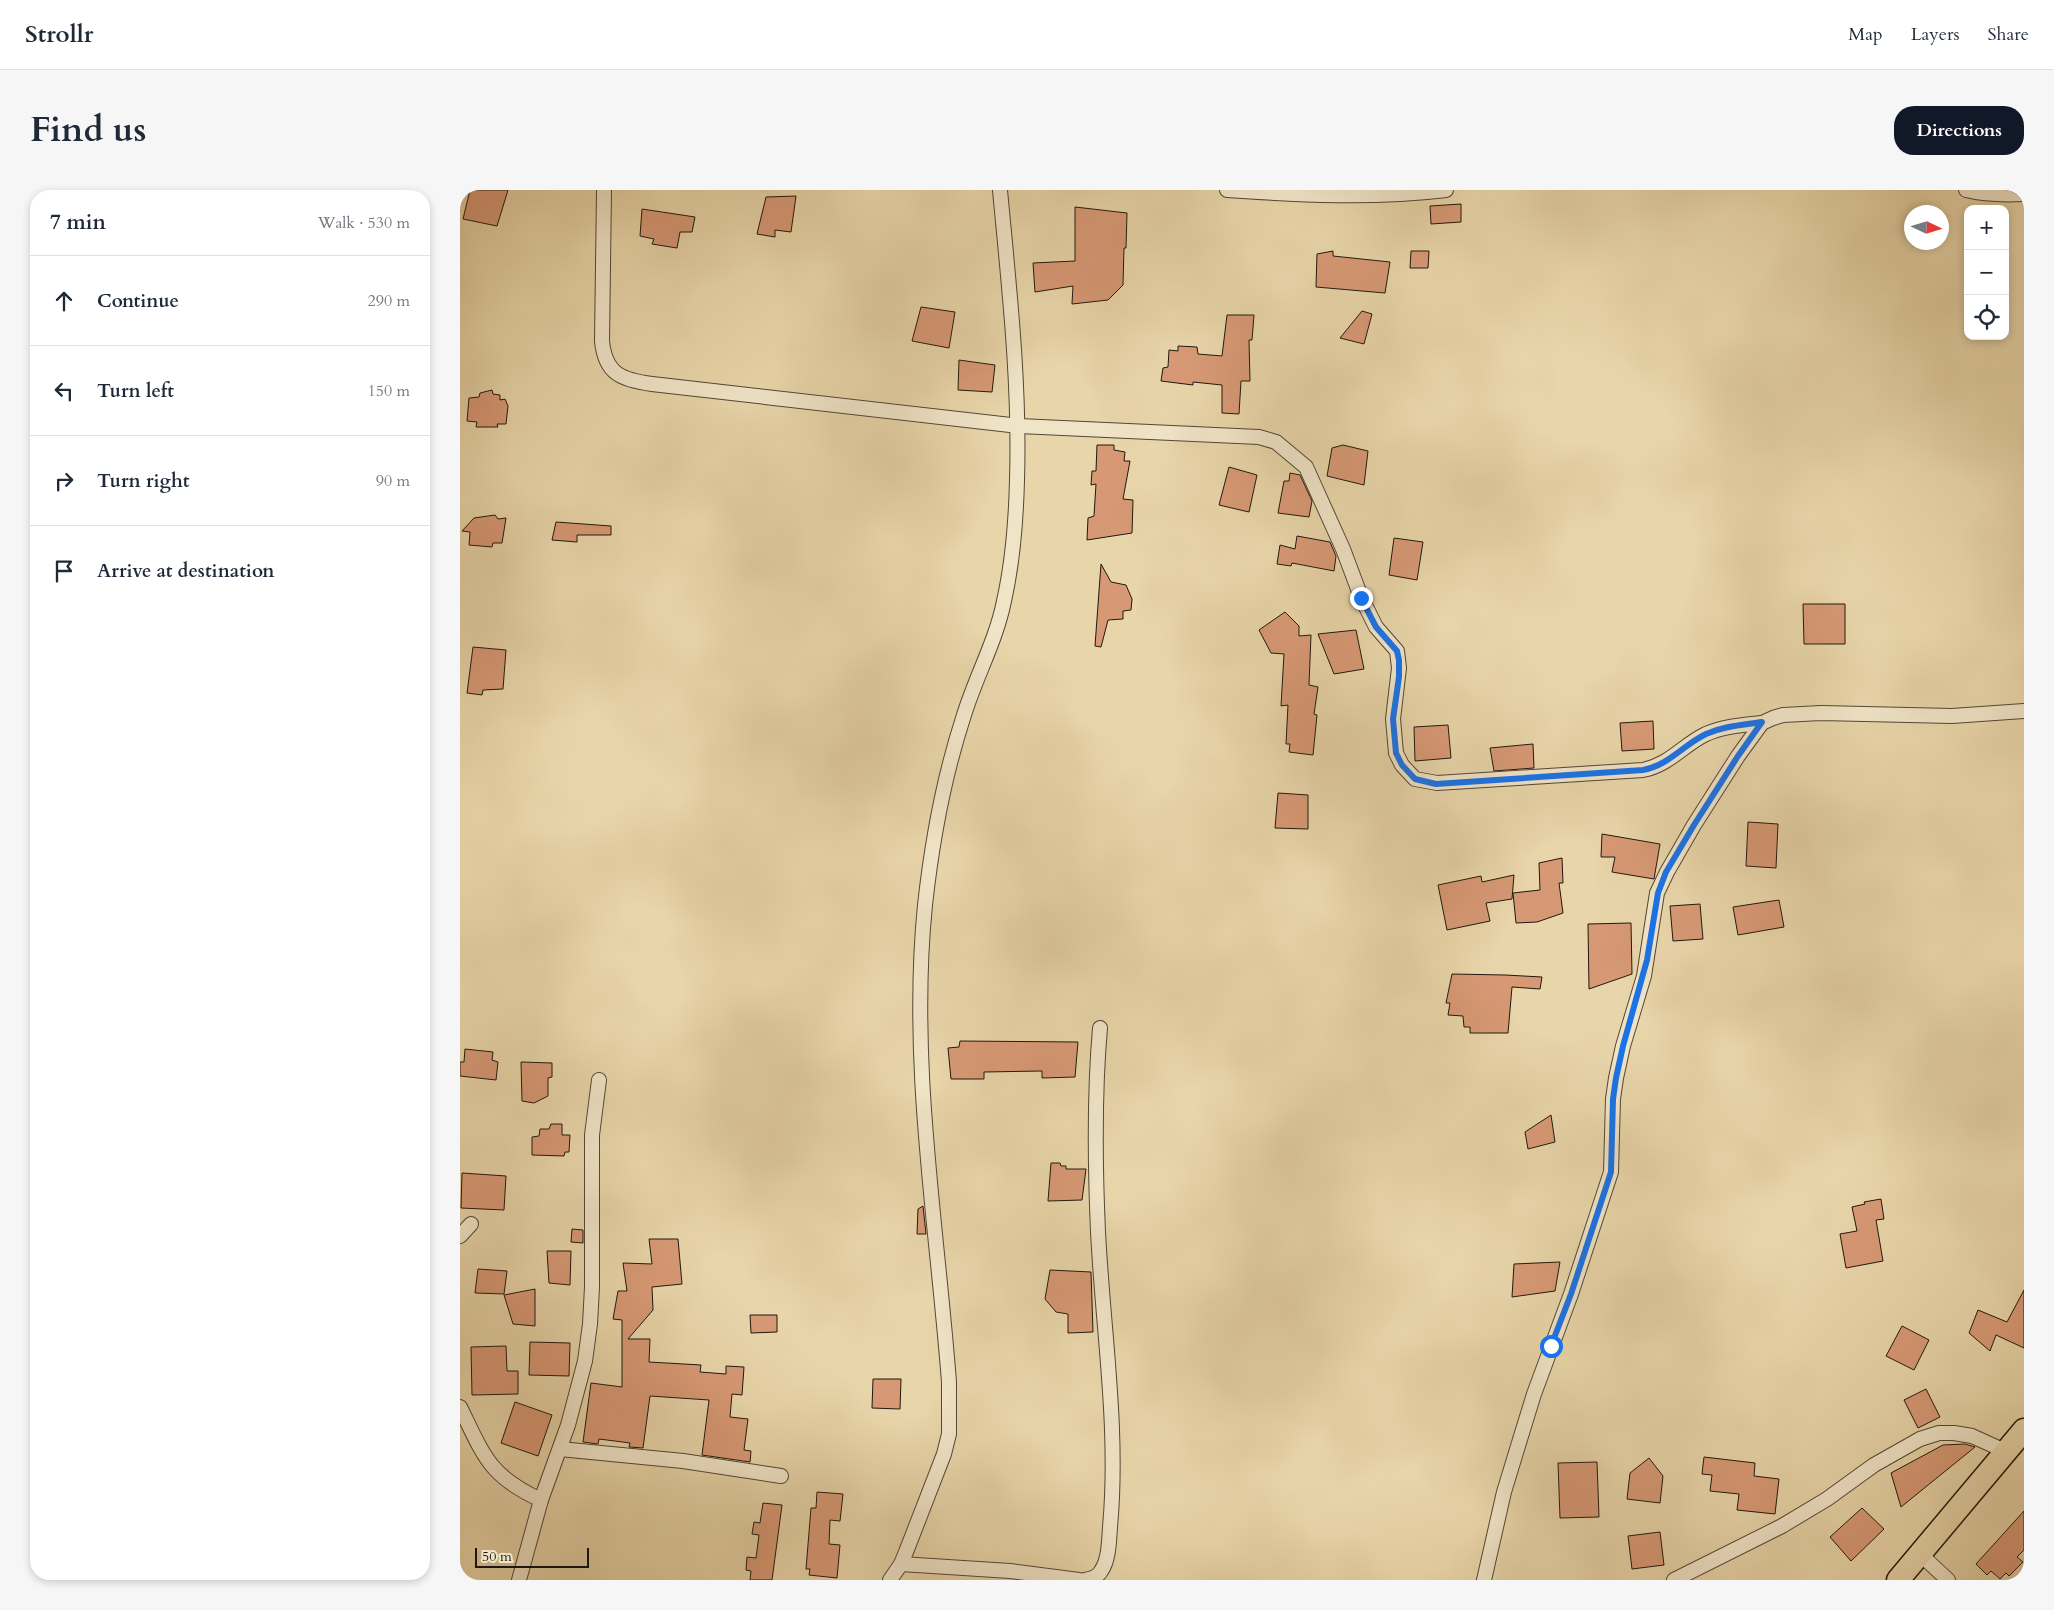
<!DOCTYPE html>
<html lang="en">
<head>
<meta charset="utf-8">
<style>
	:root { --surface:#fff; --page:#f6f6f7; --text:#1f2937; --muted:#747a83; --line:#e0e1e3; --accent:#111827 }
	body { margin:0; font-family:Cardo,serif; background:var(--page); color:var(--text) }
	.controls { position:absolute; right:15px; top:15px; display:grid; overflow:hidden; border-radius:10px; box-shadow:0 2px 8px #0003 }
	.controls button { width:45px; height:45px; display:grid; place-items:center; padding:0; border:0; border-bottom:1px solid var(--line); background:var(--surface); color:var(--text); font:25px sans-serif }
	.compass { position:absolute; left:1444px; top:15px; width:45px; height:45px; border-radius:50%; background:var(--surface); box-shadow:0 2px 8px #0003; rotate:94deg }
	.scale { position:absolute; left:15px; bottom:12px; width:114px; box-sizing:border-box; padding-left:5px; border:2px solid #20180e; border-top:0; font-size:14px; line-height:18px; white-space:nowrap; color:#20180e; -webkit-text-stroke:4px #f0e4c7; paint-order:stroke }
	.stop { position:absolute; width:15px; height:15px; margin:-11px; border:4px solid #1a73e8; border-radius:50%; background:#fff }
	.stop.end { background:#1a73e8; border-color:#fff; box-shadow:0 1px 5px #0008 }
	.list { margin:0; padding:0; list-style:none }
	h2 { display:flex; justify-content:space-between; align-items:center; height:65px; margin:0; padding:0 20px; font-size:21px }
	h2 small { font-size:16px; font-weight:400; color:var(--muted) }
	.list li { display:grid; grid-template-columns:32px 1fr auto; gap:15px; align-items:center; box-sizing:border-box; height:90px; padding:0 20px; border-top:1px solid var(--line) }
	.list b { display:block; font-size:19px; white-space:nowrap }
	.list em { font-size:16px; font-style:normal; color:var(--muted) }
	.icon { flex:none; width:28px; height:28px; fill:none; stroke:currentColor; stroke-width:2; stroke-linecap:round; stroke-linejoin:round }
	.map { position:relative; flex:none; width:1564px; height:1390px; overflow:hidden; border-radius:20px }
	header { display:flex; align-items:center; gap:30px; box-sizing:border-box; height:70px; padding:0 25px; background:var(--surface); border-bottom:1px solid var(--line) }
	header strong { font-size:24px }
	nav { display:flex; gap:28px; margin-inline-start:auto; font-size:18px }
	.intro { display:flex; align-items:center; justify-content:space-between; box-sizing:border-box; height:120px; padding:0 30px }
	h1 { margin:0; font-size:35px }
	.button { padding:12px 22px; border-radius:20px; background:var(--accent); color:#fff; font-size:18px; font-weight:700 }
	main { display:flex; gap:30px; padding:0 30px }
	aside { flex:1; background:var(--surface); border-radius:20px; box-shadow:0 2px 8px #0003 }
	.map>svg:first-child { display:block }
	.building { fill:#d79975; stroke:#20180e }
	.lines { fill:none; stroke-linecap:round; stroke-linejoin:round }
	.minor-casing { stroke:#524735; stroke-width:16 }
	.primary-casing { stroke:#20180e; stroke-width:25 }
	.minor { stroke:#f0e4c7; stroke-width:14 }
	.primary { stroke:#e8d5a9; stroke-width:22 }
	.route { stroke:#1a73e8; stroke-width:6 }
</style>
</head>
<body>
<header>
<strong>Strollr</strong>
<nav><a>Map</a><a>Layers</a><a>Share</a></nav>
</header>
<div class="intro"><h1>Find us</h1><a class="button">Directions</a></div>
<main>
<aside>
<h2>7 min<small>Walk · 530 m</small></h2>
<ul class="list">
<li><svg class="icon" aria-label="ahead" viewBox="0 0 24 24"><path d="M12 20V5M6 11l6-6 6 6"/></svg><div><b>Continue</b></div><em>290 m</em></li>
<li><svg class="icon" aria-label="left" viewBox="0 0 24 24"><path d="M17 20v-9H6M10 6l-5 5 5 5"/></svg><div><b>Turn left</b></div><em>150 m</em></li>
<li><svg class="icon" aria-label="right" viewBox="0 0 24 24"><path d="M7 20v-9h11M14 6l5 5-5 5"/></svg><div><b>Turn right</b></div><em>90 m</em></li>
<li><svg class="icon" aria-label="arrive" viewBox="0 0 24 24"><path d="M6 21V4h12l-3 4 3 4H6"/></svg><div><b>Arrive at destination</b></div></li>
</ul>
</aside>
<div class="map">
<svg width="1564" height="1390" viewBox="0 0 1564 1390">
	<rect width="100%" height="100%" fill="#e8d5a9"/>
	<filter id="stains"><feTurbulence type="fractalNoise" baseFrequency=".004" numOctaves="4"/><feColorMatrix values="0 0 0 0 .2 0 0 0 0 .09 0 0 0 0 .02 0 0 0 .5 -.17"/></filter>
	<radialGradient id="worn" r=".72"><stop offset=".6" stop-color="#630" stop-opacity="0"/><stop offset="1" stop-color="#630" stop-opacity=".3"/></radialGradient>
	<g class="building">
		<path d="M 10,0 L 48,0 L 37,36 L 3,29 Z"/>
		<path d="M 336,6 L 331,42 L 315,40 L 315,47 L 297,44 L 306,7 Z"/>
		<path d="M 1001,14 L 1001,32 L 971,34 L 970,16 Z"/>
		<path d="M 615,17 L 667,23 L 666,58 L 664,58 L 663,95 L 648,110 L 612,114 L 613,96 L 575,102 L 573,73 L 615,71 Z"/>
		<path d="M 182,19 L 235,27 L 232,42 L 220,42 L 217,58 L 192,54 L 194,49 L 180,46 Z"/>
		<path d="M 873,61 L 873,66 L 930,72 L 925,103 L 856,97 L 857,64 Z"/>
		<path d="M 951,61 L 969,61 L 968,78 L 950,78 Z"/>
		<path d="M 461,117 L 495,122 L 489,158 L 452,151 Z"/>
		<path d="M 902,121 L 912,124 L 904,154 L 880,148 Z"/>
		<path d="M 767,125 L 794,125 L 792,150 L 789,150 L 790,191 L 781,191 L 779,224 L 762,223 L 762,195 L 733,192 L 733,195 L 701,191 L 703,178 L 708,177 L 709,160 L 718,161 L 718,156 L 737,157 L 738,164 L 762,166 Z"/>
		<path d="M 499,170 L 535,175 L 532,202 L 498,200 Z"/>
		<path d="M 32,200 L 33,204 L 40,205 L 40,210 L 45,209 L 48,216 L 46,234 L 37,234 L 38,237 L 16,237 L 17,232 L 7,231 L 9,208 L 19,207 L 20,203 Z"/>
		<path d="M 637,255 L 654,255 L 654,260 L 665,262 L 664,271 L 670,271 L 663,309 L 673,310 L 672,343 L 627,350 L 628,328 L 634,326 L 636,294 L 631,295 L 632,281 L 636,281 Z"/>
		<path d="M 883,255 L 908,261 L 904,295 L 867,286 L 872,258 Z"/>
		<path d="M 769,277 L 797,285 L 789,322 L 759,315 Z"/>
		<path d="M 830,283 L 840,285 L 852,311 L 849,327 L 818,323 L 824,291 L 829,291 Z"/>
		<path d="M 35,325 L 38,329 L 46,328 L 42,353 L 33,353 L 32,357 L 9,355 L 10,342 L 2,341 L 14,328 Z"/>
		<path d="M 96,332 L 151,336 L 151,345 L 117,345 L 117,352 L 92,350 Z"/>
		<path d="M 837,346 L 870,352 L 876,366 L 874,381 L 832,373 L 831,376 L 817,374 L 820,355 L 835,359 Z"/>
		<path d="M 934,348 L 963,352 L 957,390 L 929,385 Z"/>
		<path d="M 641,374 L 651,392 L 666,395 L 672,409 L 671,420 L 663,421 L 663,429 L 648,430 L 641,457 L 635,456 Z"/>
		<path d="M 1343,414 L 1385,414 L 1385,454 L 1344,454 Z"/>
		<path d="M 825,422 L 839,436 L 839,446 L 851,445 L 849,495 L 858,497 L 854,524 L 857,525 L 853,565 L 829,562 L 830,554 L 826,554 L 828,515 L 821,516 L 824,464 L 811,463 L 799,440 Z"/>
		<path d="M 896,440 L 904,479 L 874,484 L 858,444 Z"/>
		<path d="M 13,457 L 46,460 L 43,499 L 23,500 L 22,505 L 7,503 Z"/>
		<path d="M 1193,531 L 1194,559 L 1162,561 L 1160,533 Z"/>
		<path d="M 988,535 L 991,568 L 955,571 L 954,537 Z"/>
		<path d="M 1073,554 L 1074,578 L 1034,581 L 1030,558 Z"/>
		<path d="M 818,603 L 848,605 L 848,639 L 815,638 Z"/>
		<path d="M 1288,632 L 1318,634 L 1316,678 L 1286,676 Z"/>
		<path d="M 1142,644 L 1200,654 L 1194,689 L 1152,682 L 1155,667 L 1141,667 Z"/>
		<path d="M 1102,668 L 1103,693 L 1099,693 L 1103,723 L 1077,732 L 1056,733 L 1053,703 L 1080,700 L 1079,673 Z"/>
		<path d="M 1054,685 L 1052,709 L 1026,713 L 1030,731 L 987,740 L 978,695 L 1021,686 L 1022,692 Z"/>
		<path d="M 1319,710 L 1324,737 L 1278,745 L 1273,717 Z"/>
		<path d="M 1240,714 L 1243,749 L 1213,751 L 1210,716 Z"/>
		<path d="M 1171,733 L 1172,784 L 1129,799 L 1128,734 Z"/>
		<path d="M 992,784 L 1045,785 L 1082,787 L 1080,799 L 1052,797 L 1048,843 L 1010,843 L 1010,837 L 1004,837 L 1003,826 L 988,825 L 990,813 L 986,813 Z"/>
		<path d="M 500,851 L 618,852 L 615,887 L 582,888 L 582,881 L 524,882 L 524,889 L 491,889 L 488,858 L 499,857 Z"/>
		<path d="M 5,859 L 33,862 L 32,870 L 38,872 L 36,890 L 0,886 L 0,872 L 4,872 Z"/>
		<path d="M 61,872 L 92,873 L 92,887 L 88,888 L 88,906 L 74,913 L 62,911 Z"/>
		<path d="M 1091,925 L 1095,952 L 1068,959 L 1065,942 Z"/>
		<path d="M 91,934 L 102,934 L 102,945 L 110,945 L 109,962 L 105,962 L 104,966 L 72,965 L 72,947 L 79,946 L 80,939 L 89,939 Z"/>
		<path d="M 591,973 L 600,973 L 601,976 L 606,976 L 606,979 L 626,979 L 622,1010 L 588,1011 Z"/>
		<path d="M 2,983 L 46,986 L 44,1020 L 1,1018 Z"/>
		<path d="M 1421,1009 L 1424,1029 L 1416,1030 L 1423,1071 L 1386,1078 L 1380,1044 L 1397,1041 L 1392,1017 L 1405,1014 L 1404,1012 Z"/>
		<path d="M 463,1016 L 466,1044 L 457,1044 L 458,1019 Z"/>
		<path d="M 112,1039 L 123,1040 L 123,1053 L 111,1052 Z"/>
		<path d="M 189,1049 L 218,1049 L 222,1094 L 192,1097 L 193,1120 L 168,1149 L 190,1149 L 189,1172 L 241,1175 L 240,1182 L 266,1184 L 266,1176 L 284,1177 L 282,1205 L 272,1204 L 270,1227 L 288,1229 L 284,1260 L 291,1261 L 290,1272 L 242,1265 L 249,1210 L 190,1206 L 183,1258 L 169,1257 L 170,1253 L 139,1249 L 138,1254 L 123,1252 L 131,1193 L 162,1197 L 162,1130 L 153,1129 L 158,1101 L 167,1101 L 163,1073 L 192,1074 Z"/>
		<path d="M 87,1061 L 111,1061 L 110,1095 L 89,1093 Z"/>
		<path d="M 1100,1072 L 1095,1101 L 1052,1107 L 1054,1074 Z"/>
		<path d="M 18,1079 L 47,1081 L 44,1104 L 15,1103 Z"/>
		<path d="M 590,1080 L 631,1082 L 633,1142 L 608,1143 L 608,1124 L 596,1122 L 585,1109 Z"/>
		<path d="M 75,1099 L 75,1136 L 53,1134 L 44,1105 Z"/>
		<path d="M 1564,1100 L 1564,1158 L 1536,1145 L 1530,1161 L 1509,1143 L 1518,1120 L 1547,1132 Z"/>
		<path d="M 290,1125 L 317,1125 L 317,1142 L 291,1143 Z"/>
		<path d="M 1442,1136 L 1469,1150 L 1454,1180 L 1426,1166 Z"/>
		<path d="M 70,1152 L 110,1153 L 109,1186 L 69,1185 Z"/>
		<path d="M 46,1156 L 47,1181 L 58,1181 L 58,1204 L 12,1205 L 11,1157 Z"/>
		<path d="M 413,1189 L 441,1189 L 440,1219 L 412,1218 Z"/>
		<path d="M 1466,1199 L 1480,1227 L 1458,1238 L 1444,1210 Z"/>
		<path d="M 55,1212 L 92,1225 L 78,1266 L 41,1253 Z"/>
		<path d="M 1505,1254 L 1515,1257 L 1441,1317 L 1431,1283 L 1483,1255 Z"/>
		<path d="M 1244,1267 L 1295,1273 L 1294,1286 L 1319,1289 L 1315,1324 L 1277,1320 L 1279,1304 L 1250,1301 L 1252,1285 L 1242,1284 Z"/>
		<path d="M 1189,1268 L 1203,1286 L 1200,1313 L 1167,1309 L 1170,1283 Z"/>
		<path d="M 1137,1272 L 1139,1327 L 1100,1328 L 1098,1273 Z"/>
		<path d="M 357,1302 L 383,1304 L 380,1331 L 370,1330 L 369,1354 L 380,1355 L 377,1388 L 349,1385 L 350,1379 L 346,1379 L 351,1318 L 356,1318 Z"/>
		<path d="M 303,1313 L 322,1315 L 312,1390 L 290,1390 L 291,1381 L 286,1380 L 287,1367 L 296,1368 L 299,1345 L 292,1344 L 294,1332 L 300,1333 Z"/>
		<path d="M 1402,1318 L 1424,1339 L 1391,1371 L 1370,1347 Z"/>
		<path d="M 1564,1321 L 1564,1360 L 1557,1367 L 1563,1372 L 1549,1386 L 1546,1383 L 1540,1389 L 1531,1381 L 1527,1385 L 1516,1374 Z"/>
		<path d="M 1200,1342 L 1204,1375 L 1172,1379 L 1168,1346 Z"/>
	</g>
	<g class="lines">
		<defs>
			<g id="minor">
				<path d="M 144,0 L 142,151 C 145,184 162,190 192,194 L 559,236 L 799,247 L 816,252 L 846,277 L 883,359 L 901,407 L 916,437 L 937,461 L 939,478 L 933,529 L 936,563 L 942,575 L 955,589 L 977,593 L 1183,580 C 1209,575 1223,555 1246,544 C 1264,536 1283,535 1302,533"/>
				<path d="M 767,0 C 840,5 913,9 986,0"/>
				<path d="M 1506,0 C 1526,5 1544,5 1564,4"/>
				<path d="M 0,1046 L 11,1034"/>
				<path d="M 0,1217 C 24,1266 29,1286 81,1310"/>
				<path d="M 100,1259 L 223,1271 L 321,1286"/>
				<path d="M 1460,1364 L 1488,1390"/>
				<path d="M 441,1374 L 550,1381 L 619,1390"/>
				<path d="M 59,1390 L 81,1310 L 108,1235 L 125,1171 L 130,1134 L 132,1097 L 132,945 L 139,890"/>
				<path d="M 430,1390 L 441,1374 L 446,1362 L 484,1264 L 489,1244 L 489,1192 C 477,1034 449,874 465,715 C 472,651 484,586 504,525 C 516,486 536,451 544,411 C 553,371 556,331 557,290 C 560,193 549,97 540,0"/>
				<path d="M 625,1390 C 631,1389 638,1387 641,1381 C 649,1370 649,1351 650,1337 C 659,1239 643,1141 638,1042 C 635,974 634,906 640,838"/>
				<path d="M 1024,1390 L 1044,1302 L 1058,1256 L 1074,1204 L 1111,1104 L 1151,982 L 1153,909 L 1156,888 L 1163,856 L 1184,786 L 1197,703 L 1207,682 L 1234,635 L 1278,566 L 1302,533 L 1313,528 L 1323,525 L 1361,523 L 1492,526 L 1564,521"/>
				<path d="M 1214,1390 L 1322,1336 L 1367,1309 L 1414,1275 L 1460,1249 L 1479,1243 L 1494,1243 L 1512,1246 L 1545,1261"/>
			</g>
			<path id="primary" d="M 1438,1390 L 1564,1240"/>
		</defs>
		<use href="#minor" class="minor-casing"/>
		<use href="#primary" class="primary-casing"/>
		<use href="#minor" class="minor"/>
		<use href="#primary" class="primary"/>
	</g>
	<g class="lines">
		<path class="route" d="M 901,408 L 916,437 L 937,461 L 939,470 L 939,487 L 933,529 L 936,563 L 942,575 L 955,589 L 976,594 L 1183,580 C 1209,575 1223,555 1246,544 C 1264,536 1283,535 1302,532 L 1278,566 L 1234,635 L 1206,682 L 1198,703 L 1187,770 L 1163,856 L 1156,888 L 1153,909 L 1151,982 L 1111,1104 L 1091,1156"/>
	</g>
	<rect width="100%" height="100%" filter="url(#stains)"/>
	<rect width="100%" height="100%" fill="url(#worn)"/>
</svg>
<div class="controls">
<button>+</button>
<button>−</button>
<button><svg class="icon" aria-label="locate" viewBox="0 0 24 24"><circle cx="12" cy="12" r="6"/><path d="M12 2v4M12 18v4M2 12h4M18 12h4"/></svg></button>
</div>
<svg class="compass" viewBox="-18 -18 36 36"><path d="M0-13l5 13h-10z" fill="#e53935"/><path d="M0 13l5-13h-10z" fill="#747a83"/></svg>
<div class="scale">50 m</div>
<div class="stop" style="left:1091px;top:1156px"></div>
<div class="stop end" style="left:901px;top:408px"></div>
</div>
</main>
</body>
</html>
